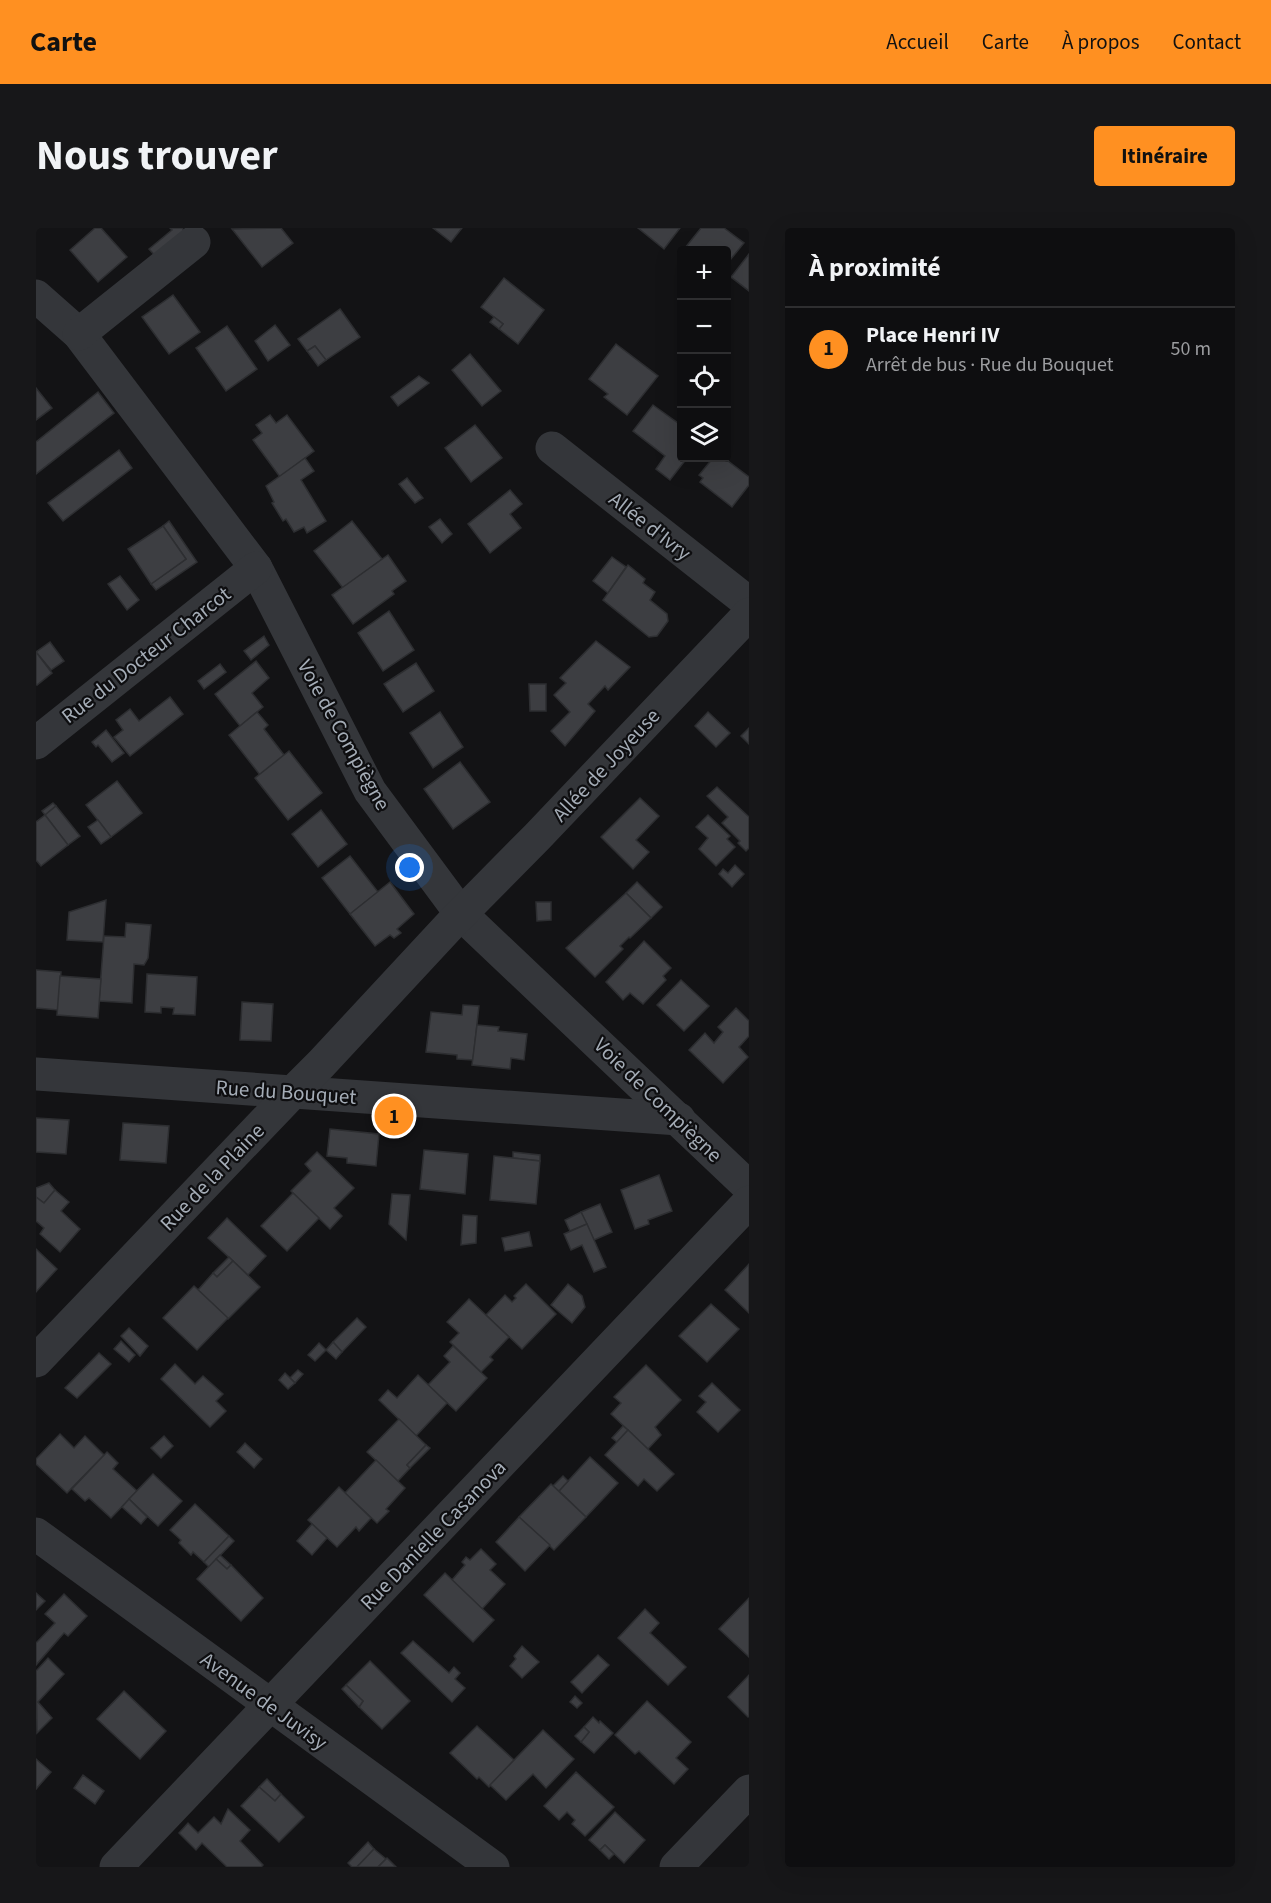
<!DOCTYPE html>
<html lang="fr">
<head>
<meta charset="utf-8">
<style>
	:root { --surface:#0e0e10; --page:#171719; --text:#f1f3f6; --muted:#9b9c9f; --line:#2e2e30; --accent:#ff9021 }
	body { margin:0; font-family:"Source Sans 3",sans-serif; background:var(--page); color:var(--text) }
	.controls { position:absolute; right:18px; top:18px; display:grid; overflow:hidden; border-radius:6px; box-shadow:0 6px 24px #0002 }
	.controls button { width:54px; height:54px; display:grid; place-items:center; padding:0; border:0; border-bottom:2px solid var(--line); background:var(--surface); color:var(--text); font:30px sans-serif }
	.you { position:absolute; left:374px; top:640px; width:21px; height:21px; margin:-15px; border:4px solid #fff; border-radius:50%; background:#1a73e8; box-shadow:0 0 0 9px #1a73e833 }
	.badge { display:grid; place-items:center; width:39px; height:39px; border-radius:50%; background:var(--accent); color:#111; font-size:20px; font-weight:700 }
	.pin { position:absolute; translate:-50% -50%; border:3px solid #fff; box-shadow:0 2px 6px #0006 }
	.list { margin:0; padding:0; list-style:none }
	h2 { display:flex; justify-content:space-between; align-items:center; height:78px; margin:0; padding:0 24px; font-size:26px }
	h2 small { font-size:20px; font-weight:400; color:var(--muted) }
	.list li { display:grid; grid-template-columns:39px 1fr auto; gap:18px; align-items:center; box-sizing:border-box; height:84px; padding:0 24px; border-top:2px solid var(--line) }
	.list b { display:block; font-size:22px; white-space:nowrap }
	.list p { margin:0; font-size:20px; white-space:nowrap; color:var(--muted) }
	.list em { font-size:20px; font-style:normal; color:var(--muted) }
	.icon { flex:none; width:33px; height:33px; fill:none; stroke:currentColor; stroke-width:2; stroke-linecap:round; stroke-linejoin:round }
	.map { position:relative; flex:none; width:713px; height:1639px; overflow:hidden; border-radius:6px }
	header { display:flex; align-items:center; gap:36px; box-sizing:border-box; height:84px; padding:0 30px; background:var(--accent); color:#111 }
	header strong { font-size:28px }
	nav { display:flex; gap:33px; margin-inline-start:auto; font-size:21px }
	.intro { display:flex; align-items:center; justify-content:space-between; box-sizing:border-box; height:144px; padding:0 36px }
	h1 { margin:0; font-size:42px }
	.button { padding:15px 27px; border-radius:6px; background:var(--accent); color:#111; font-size:21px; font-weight:700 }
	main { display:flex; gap:36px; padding:0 36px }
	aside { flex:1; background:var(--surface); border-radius:6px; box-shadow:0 6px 24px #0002 }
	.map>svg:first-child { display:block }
	.building { fill:#3d3e42; stroke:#2d2e31; stroke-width:1.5 }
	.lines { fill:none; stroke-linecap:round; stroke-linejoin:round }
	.minor { stroke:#34363a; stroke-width:33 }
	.labels { text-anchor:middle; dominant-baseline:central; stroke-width:4.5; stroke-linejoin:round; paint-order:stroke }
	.street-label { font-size:21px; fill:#a4acb6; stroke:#0e0e10 }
</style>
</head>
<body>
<header>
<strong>Carte</strong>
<nav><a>Accueil</a><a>Carte</a><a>À propos</a><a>Contact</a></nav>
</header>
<div class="intro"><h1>Nous trouver</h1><a class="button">Itinéraire</a></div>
<main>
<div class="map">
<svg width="713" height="1639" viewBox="0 0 713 1639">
	<rect width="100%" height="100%" fill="#131315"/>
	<g class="building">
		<path d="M 59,0 L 65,0 L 91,29 L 62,54 L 34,22 Z"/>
		<path d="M 134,0 L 146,0 L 150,5 L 123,32 L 113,21 L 136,2 Z"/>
		<path d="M 245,0 L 257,15 L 226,39 L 196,1 Z"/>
		<path d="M 397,0 L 426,0 L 415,14 Z"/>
		<path d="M 602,0 L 644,0 L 628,21 Z"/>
		<path d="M 665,0 L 688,0 L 708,15 L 690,37 L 690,22 L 651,22 L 649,20 Z"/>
		<path d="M 713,26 L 713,63 L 695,49 Z"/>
		<path d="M 468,50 L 508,82 L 482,116 L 463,101 L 467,96 L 445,79 Z"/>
		<path d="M 137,67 L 164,104 L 133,126 L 106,89 Z"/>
		<path d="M 304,81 L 324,109 L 290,132 L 279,118 L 271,123 L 262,111 Z"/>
		<path d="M 458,89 L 467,96 L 463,101 L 454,94 Z"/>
		<path d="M 239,97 L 254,117 L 232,133 L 219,113 Z"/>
		<path d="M 191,98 L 221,141 L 190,163 L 160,120 Z"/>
		<path d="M 580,116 L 622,148 L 591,187 L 568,169 L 572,166 L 553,151 Z"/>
		<path d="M 279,118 L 290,132 L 282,138 L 271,123 Z"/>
		<path d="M 434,126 L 465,163 L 446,178 L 416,142 Z"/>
		<path d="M 383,148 L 393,155 L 362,178 L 355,169 Z"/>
		<path d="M 0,160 L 16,180 L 0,192 Z"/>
		<path d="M 62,164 L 78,185 L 0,246 L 0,214 Z"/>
		<path d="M 617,177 L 646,198 L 646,230 L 651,230 L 634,252 L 620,241 L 629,228 L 597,203 Z"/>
		<path d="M 234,187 L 240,195 L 251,187 L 278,223 L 244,249 L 217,212 L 226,205 L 220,197 Z"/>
		<path d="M 439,197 L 466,230 L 435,254 L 409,220 Z"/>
		<path d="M 83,222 L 96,240 L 27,293 L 12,275 Z"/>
		<path d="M 269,230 L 278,243 L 265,252 L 290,293 L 271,305 L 268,299 L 258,304 L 250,291 L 247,293 L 236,275 L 238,274 L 230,258 Z"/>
		<path d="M 677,230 L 688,230 L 713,249 L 713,257 L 696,279 L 664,254 L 667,250 L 663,247 Z"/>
		<path d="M 371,250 L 387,270 L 379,275 L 363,256 Z"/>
		<path d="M 474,262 L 486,276 L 474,286 L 485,300 L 454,325 L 432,296 Z"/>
		<path d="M 404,291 L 416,306 L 406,315 L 393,299 Z"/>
		<path d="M 133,293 L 161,334 L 120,362 L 115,356 L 150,331 L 127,298 Z"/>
		<path d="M 316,293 L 346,331 L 307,360 L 278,323 Z"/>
		<path d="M 127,298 L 150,331 L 115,356 L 92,321 Z"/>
		<path d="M 352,327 L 370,353 L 356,363 L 358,366 L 317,396 L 296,367 Z"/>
		<path d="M 576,329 L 590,339 L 572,365 L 557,353 Z"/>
		<path d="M 592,337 L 609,351 L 607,355 L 619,364 L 614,372 L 631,386 L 632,393 L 621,408 L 613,409 L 567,372 Z"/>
		<path d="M 84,348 L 103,372 L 91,382 L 72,356 Z"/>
		<path d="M 353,383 L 378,422 L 347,443 L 322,405 Z"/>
		<path d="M 228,408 L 233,417 L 215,432 L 208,423 Z"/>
		<path d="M 560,413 L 594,439 L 572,462 L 569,458 L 552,476 L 559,483 L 529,518 L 515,503 L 534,484 L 518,467 L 530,455 L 524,450 Z"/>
		<path d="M 14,414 L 28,433 L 15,442 L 0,424 Z"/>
		<path d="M 0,424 L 16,445 L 1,457 L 0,455 Z"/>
		<path d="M 220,433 L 233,450 L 216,465 L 227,479 L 204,498 L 179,466 Z"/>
		<path d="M 380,435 L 398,463 L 367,484 L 348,456 Z"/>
		<path d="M 184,436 L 190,444 L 168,461 L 162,453 Z"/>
		<path d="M 493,456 L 510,456 L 510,483 L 494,483 Z"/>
		<path d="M 134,469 L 147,486 L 94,528 L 78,509 L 87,502 L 80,492 L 94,481 L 103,493 Z"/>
		<path d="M 221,484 L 232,497 L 228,501 L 248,527 L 224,547 L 193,507 Z"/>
		<path d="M 404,484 L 427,519 L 397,540 L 374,505 Z"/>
		<path d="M 672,484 L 694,505 L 680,519 L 659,498 Z"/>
		<path d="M 713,500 L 713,516 L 705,508 Z"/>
		<path d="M 70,502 L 88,525 L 76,534 L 62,517 L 60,519 L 56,514 Z"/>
		<path d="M 253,523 L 286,565 L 252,592 L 219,550 Z"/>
		<path d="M 424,534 L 454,574 L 417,601 L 388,561 Z"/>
		<path d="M 81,553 L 106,585 L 75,609 L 50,577 Z"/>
		<path d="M 681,559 L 713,589 L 713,620 L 710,623 L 702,615 L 704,613 L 686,595 L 692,589 L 671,568 Z"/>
		<path d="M 604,570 L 623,588 L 600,612 L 613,624 L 597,641 L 565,609 Z"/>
		<path d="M 17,575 L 20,578 L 9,587 L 6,583 Z"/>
		<path d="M 20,578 L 44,608 L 32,617 L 9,587 Z"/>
		<path d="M 285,582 L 311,616 L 282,639 L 256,606 Z"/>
		<path d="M 9,587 L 32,617 L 5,638 L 0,632 L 0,594 Z"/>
		<path d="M 672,587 L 694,608 L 691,611 L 699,619 L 680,638 L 663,621 L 672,610 L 660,599 Z"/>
		<path d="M 62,592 L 75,609 L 65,616 L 52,599 Z"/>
		<path d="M 314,628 L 342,664 L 314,686 L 286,650 Z"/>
		<path d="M 699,637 L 708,646 L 696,659 L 683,646 L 687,641 L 692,645 Z"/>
		<path d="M 354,654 L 378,686 L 361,701 L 365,705 L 358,710 L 354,707 L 339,718 L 314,686 Z"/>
		<path d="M 601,654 L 626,679 L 615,690 L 590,665 Z"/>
		<path d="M 590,665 L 615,690 L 594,710 L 593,709 L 584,718 L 587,721 L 559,749 L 530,720 Z"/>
		<path d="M 70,672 L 67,714 L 31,712 L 33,684 Z"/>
		<path d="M 500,674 L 515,674 L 515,692 L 501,693 Z"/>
		<path d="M 90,695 L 115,697 L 112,730 L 108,737 L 98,736 L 96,775 L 63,773 L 68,708 L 89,709 Z"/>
		<path d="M 608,713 L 635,740 L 627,748 L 630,752 L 607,776 L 594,765 L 587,772 L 570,754 Z"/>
		<path d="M 0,742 L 25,744 L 22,782 L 0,780 Z"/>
		<path d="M 111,746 L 161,749 L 159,787 L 137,786 L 138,780 L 125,779 L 125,785 L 109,784 Z"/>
		<path d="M 24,748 L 65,751 L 62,790 L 21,787 Z"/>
		<path d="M 645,752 L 673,778 L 648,803 L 621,777 Z"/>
		<path d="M 206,774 L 237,776 L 235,813 L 204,812 Z"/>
		<path d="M 427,777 L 443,778 L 437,832 L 421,831 L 421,827 L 390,824 L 395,784 L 426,787 Z"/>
		<path d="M 700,780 L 713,793 L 713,808 L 703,819 L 712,829 L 687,855 L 653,822 L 669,805 L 678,815 L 687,804 L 682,799 Z"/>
		<path d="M 441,797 L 463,799 L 462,803 L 491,806 L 488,832 L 475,830 L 474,841 L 436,837 Z"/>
		<path d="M 0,890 L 33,892 L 30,926 L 0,924 Z"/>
		<path d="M 87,895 L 133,898 L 130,935 L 84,932 Z"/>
		<path d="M 294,901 L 343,906 L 340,938 L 311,935 L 311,930 L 291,928 Z"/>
		<path d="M 388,922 L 432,926 L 429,966 L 384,961 Z"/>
		<path d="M 281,924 L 318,960 L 298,980 L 306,988 L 294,1001 L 255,963 L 275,943 L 269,936 Z"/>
		<path d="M 477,924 L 504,927 L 504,933 L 477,930 Z"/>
		<path d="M 458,928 L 504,933 L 500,976 L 454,972 Z"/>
		<path d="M 623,947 L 636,983 L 612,992 L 613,996 L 599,1001 L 585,962 Z"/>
		<path d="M 13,955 L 19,962 L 8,975 L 0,969 L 0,960 Z"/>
		<path d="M 19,962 L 33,974 L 25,983 L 44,1001 L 24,1024 L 4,1006 L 8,1000 L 0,993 L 0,969 L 8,975 Z"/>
		<path d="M 257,965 L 283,990 L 251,1023 L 225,998 Z"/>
		<path d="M 356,966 L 374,967 L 370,1012 L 353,996 Z"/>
		<path d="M 564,976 L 576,1004 L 558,1012 L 545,984 Z"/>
		<path d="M 545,984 L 551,996 L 534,1003 L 529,992 Z"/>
		<path d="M 427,987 L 441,988 L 440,1015 L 425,1017 Z"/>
		<path d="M 191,990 L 230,1028 L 212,1047 L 172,1010 Z"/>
		<path d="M 551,996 L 570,1039 L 558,1044 L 546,1017 L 535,1022 L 528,1006 Z"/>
		<path d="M 493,1004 L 496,1018 L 469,1023 L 466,1010 Z"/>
		<path d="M 0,1021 L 21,1041 L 0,1064 Z"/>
		<path d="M 193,1029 L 197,1033 L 181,1049 L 177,1045 Z"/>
		<path d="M 197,1033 L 224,1059 L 192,1091 L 162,1062 L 177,1045 L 181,1049 Z"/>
		<path d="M 713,1036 L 713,1085 L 689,1062 Z"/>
		<path d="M 490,1056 L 520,1086 L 486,1121 L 450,1087 L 469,1067 L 476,1074 L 480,1070 L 478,1068 Z"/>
		<path d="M 532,1056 L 546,1068 L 549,1079 L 536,1095 L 515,1077 Z"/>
		<path d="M 158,1058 L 192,1090 L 161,1122 L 127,1090 Z"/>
		<path d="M 433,1071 L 473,1109 L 454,1129 L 457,1132 L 445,1144 L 414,1114 L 423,1105 L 411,1094 Z"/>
		<path d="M 675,1076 L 703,1101 L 671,1134 L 643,1108 Z"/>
		<path d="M 321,1090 L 330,1099 L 306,1124 L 297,1114 Z"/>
		<path d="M 93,1100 L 112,1118 L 104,1128 L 85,1108 Z"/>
		<path d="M 85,1113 L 99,1127 L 93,1134 L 78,1121 Z"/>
		<path d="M 297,1114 L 306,1124 L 300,1131 L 290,1122 Z"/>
		<path d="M 283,1115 L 290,1122 L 279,1133 L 272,1127 Z"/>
		<path d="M 417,1118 L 451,1150 L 420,1183 L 392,1157 L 414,1134 L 408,1128 Z"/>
		<path d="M 63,1125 L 75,1136 L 41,1170 L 29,1160 Z"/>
		<path d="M 139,1136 L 159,1156 L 167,1148 L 187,1166 L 180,1173 L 190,1183 L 174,1199 L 125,1151 Z"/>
		<path d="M 610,1137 L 645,1172 L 619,1199 L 625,1207 L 612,1221 L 575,1186 L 585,1175 L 578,1169 Z"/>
		<path d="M 262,1142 L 267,1146 L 259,1155 L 254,1150 Z"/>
		<path d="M 249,1145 L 259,1155 L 252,1161 L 243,1152 Z"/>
		<path d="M 382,1147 L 411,1175 L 380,1208 L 343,1172 L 352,1162 L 361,1170 Z"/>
		<path d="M 676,1155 L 704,1182 L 682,1204 L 661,1184 L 670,1174 L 663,1168 Z"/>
		<path d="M 363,1191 L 390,1217 L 371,1237 L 374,1240 L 362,1253 L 331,1224 Z"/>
		<path d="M 587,1198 L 592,1202 L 581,1214 L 576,1210 Z"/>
		<path d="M 592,1202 L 638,1246 L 621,1263 L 608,1251 L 602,1258 L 569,1227 Z"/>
		<path d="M 24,1206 L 38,1220 L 49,1208 L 68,1227 L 31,1265 L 0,1236 L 0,1231 Z"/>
		<path d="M 128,1208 L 137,1218 L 125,1230 L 115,1220 Z"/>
		<path d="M 209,1215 L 226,1231 L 218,1240 L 201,1224 Z"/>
		<path d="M 390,1217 L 394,1220 L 374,1240 L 371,1237 Z"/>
		<path d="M 71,1224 L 82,1235 L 77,1241 L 101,1263 L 75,1290 L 53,1270 L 49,1273 L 36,1261 Z"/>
		<path d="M 554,1229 L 582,1255 L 550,1289 L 523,1263 Z"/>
		<path d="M 340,1232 L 369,1260 L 350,1281 L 353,1283 L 341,1295 L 309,1265 Z"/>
		<path d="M 117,1246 L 146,1273 L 122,1298 L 93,1271 Z"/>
		<path d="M 527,1248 L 532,1253 L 523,1263 L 517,1258 Z"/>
		<path d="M 515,1256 L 550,1289 L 518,1322 L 483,1289 Z"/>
		<path d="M 303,1259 L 335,1290 L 323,1303 L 320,1299 L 301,1319 L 272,1292 Z"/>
		<path d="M 93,1271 L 111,1289 L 105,1296 L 86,1279 Z"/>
		<path d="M 159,1276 L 193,1308 L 168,1334 L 157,1324 L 155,1327 L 143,1315 L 145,1312 L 134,1302 Z"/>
		<path d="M 483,1289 L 514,1317 L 489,1343 L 460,1314 Z"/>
		<path d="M 276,1296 L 291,1310 L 276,1327 L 261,1313 Z"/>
		<path d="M 193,1308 L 198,1313 L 173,1339 L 168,1334 Z"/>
		<path d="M 445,1321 L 460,1336 L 454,1342 L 469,1356 L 446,1381 L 416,1352 L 429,1337 L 426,1334 L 430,1329 L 434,1332 Z"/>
		<path d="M 184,1327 L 195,1337 L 191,1341 L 180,1331 Z"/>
		<path d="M 180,1331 L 191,1341 L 195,1337 L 227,1370 L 205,1393 L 161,1351 Z"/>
		<path d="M 409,1345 L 458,1392 L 437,1414 L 388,1367 Z"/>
		<path d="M 0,1365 L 9,1373 L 0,1382 Z"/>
		<path d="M 28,1366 L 51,1388 L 32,1408 L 28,1405 L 0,1437 L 0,1415 L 19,1395 L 9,1386 Z"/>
		<path d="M 713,1370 L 713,1429 L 683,1401 Z"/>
		<path d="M 609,1381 L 623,1395 L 614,1405 L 650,1439 L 632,1457 L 582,1410 Z"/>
		<path d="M 377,1413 L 413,1445 L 418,1439 L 424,1445 L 419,1451 L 429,1460 L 416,1474 L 365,1425 Z"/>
		<path d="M 486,1418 L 503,1434 L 486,1450 L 474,1438 L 480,1431 L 478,1428 Z"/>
		<path d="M 562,1427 L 573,1437 L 546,1465 L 535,1454 Z"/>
		<path d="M 12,1430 L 28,1446 L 2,1474 L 16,1490 L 1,1505 L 0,1443 Z"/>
		<path d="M 334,1433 L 374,1473 L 346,1501 L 323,1479 L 327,1473 L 310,1457 Z"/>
		<path d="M 713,1447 L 713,1488 L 712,1489 L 692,1469 Z"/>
		<path d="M 310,1457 L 327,1473 L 323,1479 L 306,1461 Z"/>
		<path d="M 88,1463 L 130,1503 L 104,1531 L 61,1491 Z"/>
		<path d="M 539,1468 L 546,1475 L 541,1480 L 534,1474 Z"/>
		<path d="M 611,1473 L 655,1514 L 640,1530 L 652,1541 L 638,1556 L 603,1523 L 599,1526 L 579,1507 Z"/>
		<path d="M 557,1489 L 563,1495 L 564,1493 L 577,1505 L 558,1525 L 545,1514 L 553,1504 L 548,1499 Z"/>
		<path d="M 441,1498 L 478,1532 L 453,1559 L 443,1549 L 441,1551 L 414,1525 Z"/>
		<path d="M 548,1499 L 553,1504 L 545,1514 L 539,1508 Z"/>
		<path d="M 507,1502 L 538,1531 L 510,1560 L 497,1546 L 470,1572 L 454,1557 Z"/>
		<path d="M 0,1531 L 15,1544 L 0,1561 Z"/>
		<path d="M 540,1544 L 578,1579 L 549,1608 L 536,1596 L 539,1592 L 531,1584 L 523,1592 L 508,1578 Z"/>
		<path d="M 47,1547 L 68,1563 L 59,1576 L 38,1560 Z"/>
		<path d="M 231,1551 L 245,1566 L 239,1573 L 223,1559 Z"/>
		<path d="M 223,1559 L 239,1573 L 245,1566 L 268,1589 L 243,1614 L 205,1578 Z"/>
		<path d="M 192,1581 L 214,1602 L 204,1613 L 227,1637 L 225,1639 L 191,1639 L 166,1615 L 160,1622 L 143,1605 L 152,1595 L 162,1605 L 178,1589 L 185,1596 Z"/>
		<path d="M 579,1584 L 609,1612 L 588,1635 L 569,1617 L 564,1622 L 553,1612 Z"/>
		<path d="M 332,1614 L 338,1621 L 321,1639 L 316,1639 L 312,1635 Z"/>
		<path d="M 569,1617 L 578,1626 L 573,1631 L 564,1622 Z"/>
		<path d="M 338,1621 L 350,1631 L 342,1639 L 321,1639 Z"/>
		<path d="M 351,1630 L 360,1639 L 342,1639 Z"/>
	</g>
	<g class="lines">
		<g class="minor">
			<path d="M 0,68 L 43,106 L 220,340 L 334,563 L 425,686 L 713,959"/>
			<path d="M 43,106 L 158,14"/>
			<path d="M 516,220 L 713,375"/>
			<path d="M 0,515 L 220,340"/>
			<path d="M 0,846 L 643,891"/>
			<path d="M 0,1133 L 256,865 L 285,836 L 416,695 L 501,609 L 713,386"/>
			<path d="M 0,1306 L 457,1639"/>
			<path d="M 80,1639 L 713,974"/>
			<path d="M 640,1639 L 713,1563"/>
		</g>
	</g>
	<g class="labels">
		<g class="street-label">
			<text transform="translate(614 298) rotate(38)">Allée d'Ivry</text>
			<text transform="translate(110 427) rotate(-38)">Rue du Docteur Charcot</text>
			<text transform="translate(308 507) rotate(61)">Voie de Compiègne</text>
			<text transform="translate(570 537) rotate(-47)">Allée de Joyeuse</text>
			<text transform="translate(250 864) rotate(4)">Rue du Bouquet</text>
			<text transform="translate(622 872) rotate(44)">Voie de Compiègne</text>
			<text transform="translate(176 949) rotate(-46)">Rue de la Plaine</text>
			<text transform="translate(397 1307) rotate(-46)">Rue Danielle Casanova</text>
			<text transform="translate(228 1473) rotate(36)">Avenue de Juvisy</text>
		</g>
	</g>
</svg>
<div class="controls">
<button>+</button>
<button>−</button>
<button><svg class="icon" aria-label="locate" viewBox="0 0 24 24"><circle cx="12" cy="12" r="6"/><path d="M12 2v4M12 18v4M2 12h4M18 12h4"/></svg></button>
<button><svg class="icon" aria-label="layers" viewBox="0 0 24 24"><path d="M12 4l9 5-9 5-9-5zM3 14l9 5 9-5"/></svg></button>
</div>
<div class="you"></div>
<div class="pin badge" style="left:358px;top:888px">1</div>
</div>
<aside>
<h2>À proximité<small></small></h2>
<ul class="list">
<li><span class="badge">1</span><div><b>Place Henri IV</b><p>Arrêt de bus · Rue du Bouquet</p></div><em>50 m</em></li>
</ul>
</aside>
</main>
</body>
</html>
